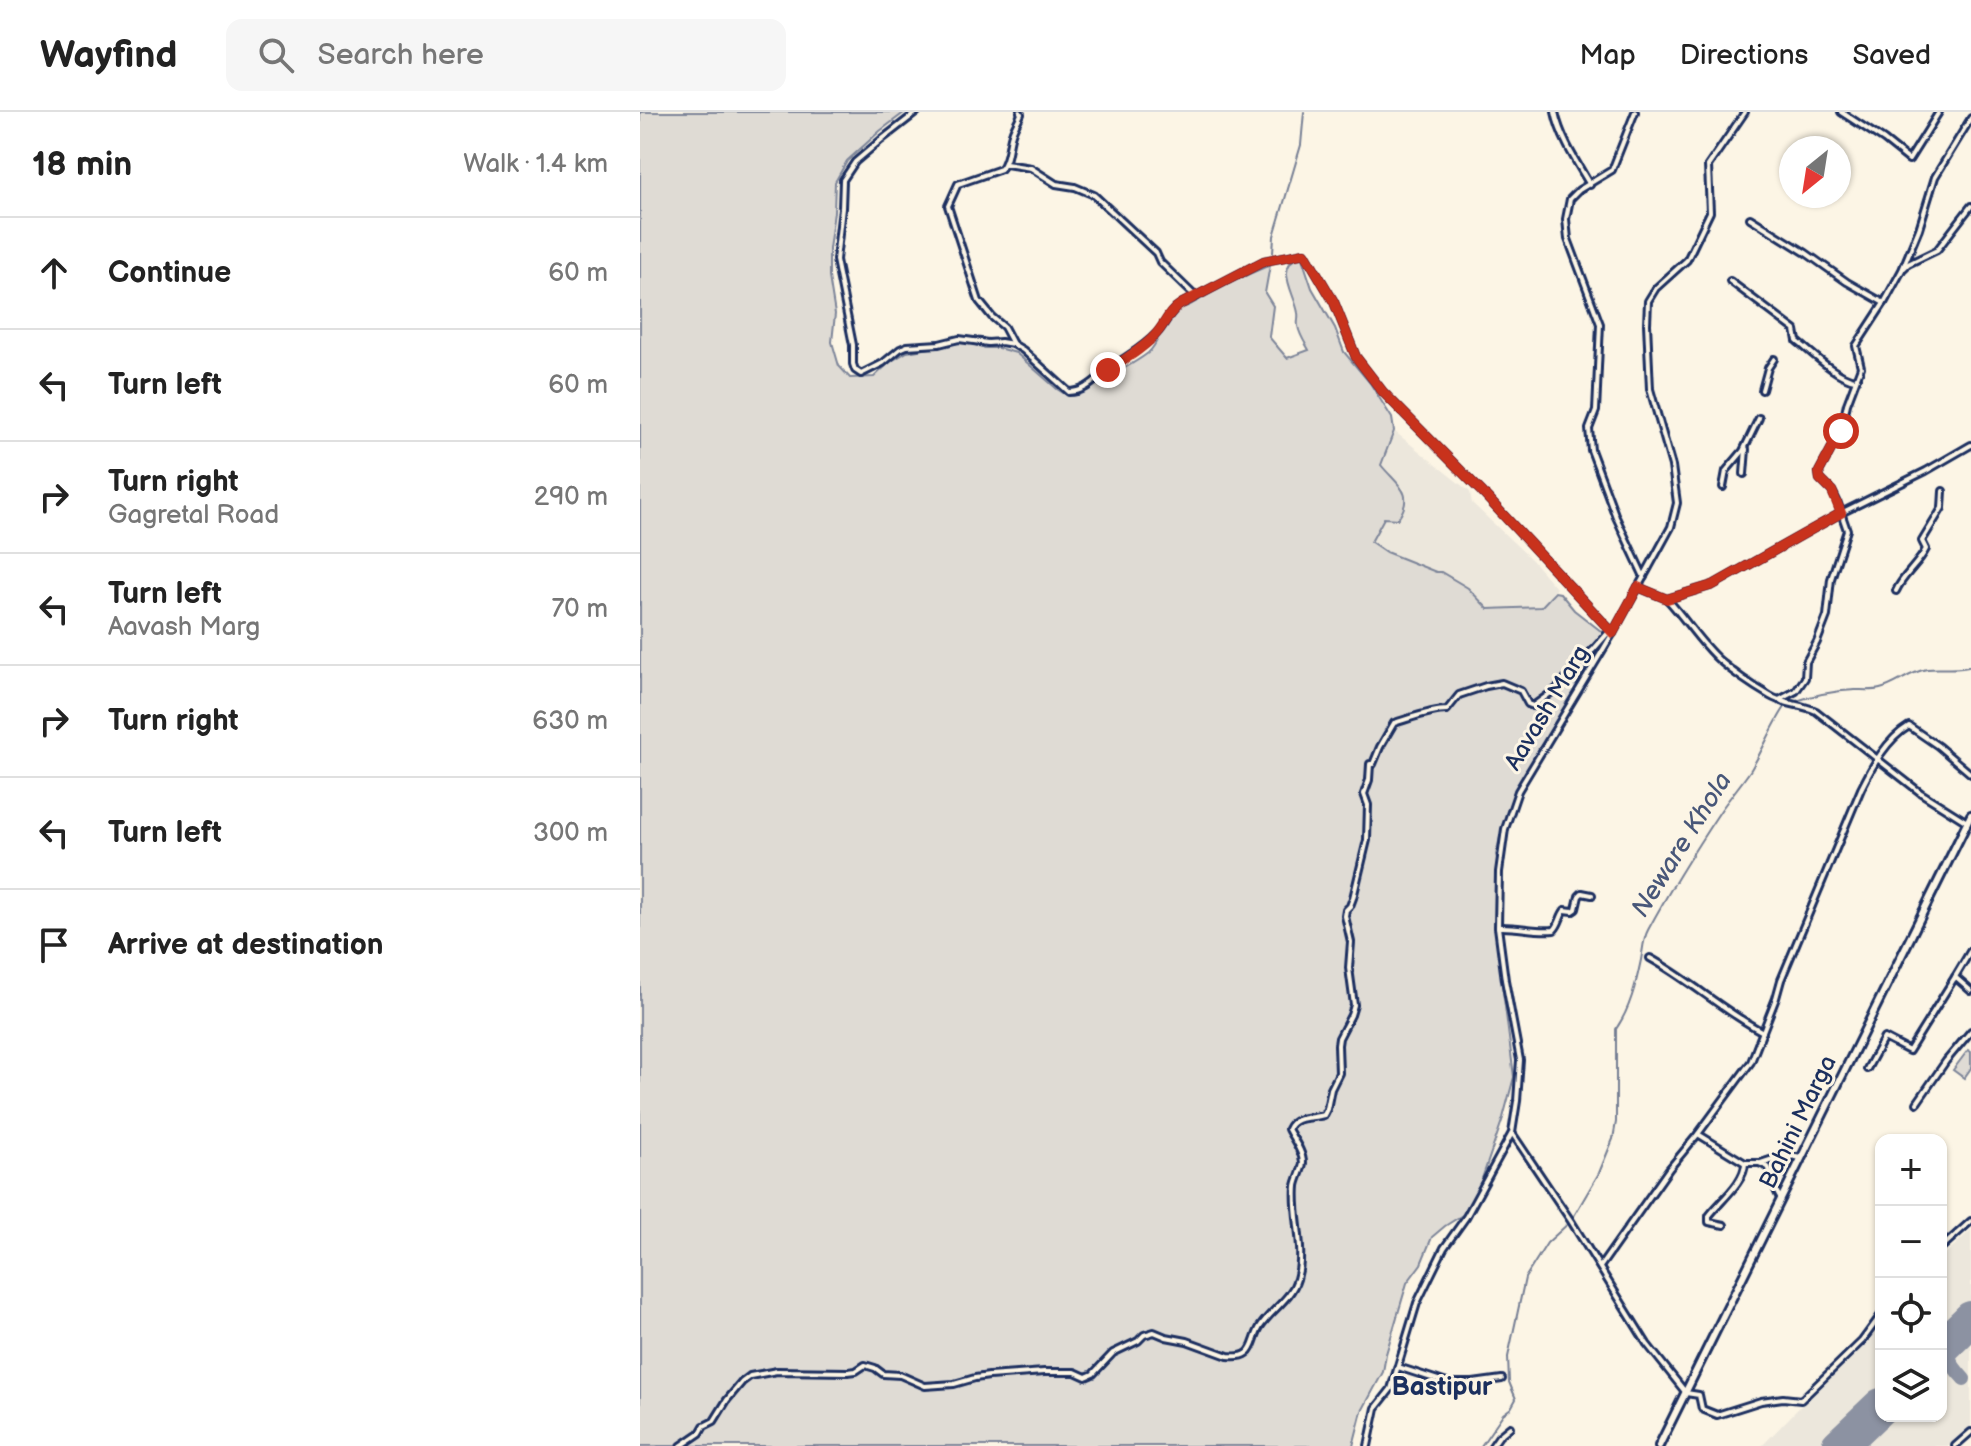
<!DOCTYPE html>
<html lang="en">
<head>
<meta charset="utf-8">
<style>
	:root { --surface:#fff; --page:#f6f6f6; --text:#222; --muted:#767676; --line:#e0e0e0 }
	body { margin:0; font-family:"Balsamiq Sans",sans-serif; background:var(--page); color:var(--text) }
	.controls { position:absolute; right:24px; bottom:24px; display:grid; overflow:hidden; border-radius:16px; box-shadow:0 2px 6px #0004 }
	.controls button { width:72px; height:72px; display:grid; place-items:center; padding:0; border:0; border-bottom:2px solid var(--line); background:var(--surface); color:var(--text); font:40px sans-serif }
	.compass { position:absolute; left:1139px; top:24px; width:72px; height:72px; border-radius:50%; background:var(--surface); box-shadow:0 2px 6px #0004; rotate:210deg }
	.stop { position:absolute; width:24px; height:24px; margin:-18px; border:6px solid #c8321e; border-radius:50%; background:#fff }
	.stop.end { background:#c8321e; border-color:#fff; box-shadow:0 2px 8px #0008 }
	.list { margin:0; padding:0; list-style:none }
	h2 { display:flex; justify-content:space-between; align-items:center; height:104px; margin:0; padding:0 32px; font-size:34px }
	h2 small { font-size:26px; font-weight:400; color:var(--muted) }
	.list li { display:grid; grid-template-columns:52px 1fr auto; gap:24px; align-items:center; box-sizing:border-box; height:112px; padding:0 32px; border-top:2px solid var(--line) }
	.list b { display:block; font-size:30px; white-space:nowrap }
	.list p { margin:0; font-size:26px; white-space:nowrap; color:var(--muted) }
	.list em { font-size:26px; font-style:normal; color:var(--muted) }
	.icon { flex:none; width:44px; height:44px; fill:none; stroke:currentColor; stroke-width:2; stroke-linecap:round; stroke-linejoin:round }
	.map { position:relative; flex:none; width:1331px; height:1334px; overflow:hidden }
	header { display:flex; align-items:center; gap:48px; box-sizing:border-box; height:112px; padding:0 40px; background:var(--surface); border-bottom:2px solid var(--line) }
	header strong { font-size:38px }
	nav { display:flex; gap:44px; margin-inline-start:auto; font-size:28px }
	.search { width:560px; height:72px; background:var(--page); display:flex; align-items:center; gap:20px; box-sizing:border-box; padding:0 28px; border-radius:16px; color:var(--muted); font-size:30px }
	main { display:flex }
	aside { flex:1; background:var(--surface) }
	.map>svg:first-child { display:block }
	.built { fill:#ece7dc }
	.green { fill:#dfdbd4; stroke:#7d8599; stroke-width:2 }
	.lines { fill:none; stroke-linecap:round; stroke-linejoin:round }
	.stream { stroke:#767f94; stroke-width:2 }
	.taxiway { stroke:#8c92a2; stroke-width:14 }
	.runway { stroke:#8c92a2; stroke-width:36 }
	.street-casing { stroke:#1b2f5e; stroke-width:10 }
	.secondary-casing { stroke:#1b2f5e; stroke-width:12 }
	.street { stroke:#fcf5e5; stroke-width:4 }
	.secondary { stroke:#fcf5e5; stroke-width:6 }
	.route { stroke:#c8321e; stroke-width:10 }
	.labels { text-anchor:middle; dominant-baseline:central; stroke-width:6; stroke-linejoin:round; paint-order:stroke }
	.street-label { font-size:24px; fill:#1b2f5e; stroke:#fcf5e5 }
	.water-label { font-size:26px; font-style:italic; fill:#485779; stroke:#fcf5e5 }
	.neighbourhood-label { font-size:26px; font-weight:bold; fill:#1b2f5e; stroke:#fcf5e5 }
</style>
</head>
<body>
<header>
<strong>Wayfind</strong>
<div class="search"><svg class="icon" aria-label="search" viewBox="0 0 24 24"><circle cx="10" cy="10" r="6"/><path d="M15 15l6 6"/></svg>Search here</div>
<nav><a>Map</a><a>Directions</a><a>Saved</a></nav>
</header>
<main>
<aside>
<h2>18 min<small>Walk · 1.4 km</small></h2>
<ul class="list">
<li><svg class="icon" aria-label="ahead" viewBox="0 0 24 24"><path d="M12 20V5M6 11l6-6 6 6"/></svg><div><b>Continue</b></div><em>60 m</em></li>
<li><svg class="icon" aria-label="left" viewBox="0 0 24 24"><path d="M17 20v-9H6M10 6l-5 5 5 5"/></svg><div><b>Turn left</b></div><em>60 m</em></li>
<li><svg class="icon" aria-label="right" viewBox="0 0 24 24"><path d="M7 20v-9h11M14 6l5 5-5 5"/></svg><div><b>Turn right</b><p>Gagretal Road</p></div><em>290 m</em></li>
<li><svg class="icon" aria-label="left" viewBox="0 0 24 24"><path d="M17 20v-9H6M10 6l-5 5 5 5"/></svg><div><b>Turn left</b><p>Aavash Marg</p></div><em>70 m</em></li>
<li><svg class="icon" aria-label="right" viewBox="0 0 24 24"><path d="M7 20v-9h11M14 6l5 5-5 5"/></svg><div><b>Turn right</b></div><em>630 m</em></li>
<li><svg class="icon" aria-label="left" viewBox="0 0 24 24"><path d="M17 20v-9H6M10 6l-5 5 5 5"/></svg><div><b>Turn left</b></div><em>300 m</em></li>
<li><svg class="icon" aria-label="arrive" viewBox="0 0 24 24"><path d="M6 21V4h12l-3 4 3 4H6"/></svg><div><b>Arrive at destination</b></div></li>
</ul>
</aside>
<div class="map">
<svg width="1331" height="1334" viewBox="0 0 1331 1334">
	<rect width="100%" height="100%" fill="#fcf5e5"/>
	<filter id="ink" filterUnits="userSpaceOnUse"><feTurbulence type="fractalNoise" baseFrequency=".0125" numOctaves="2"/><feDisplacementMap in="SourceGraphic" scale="16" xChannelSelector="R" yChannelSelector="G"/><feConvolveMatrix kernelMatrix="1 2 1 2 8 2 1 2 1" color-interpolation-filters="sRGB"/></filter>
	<g filter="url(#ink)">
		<g class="built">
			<path d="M 754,319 L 830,380 L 832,391 L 892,448 L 916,476 L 905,492 L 901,495 L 848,497 L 836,484 L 801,460 L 796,460 L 746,440 L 731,430 L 744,405 L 765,378 L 741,353 Z"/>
			<path d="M 1331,1118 L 1331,1318 L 1317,1327 L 1311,1334 L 1122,1334 L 1241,1211 L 1241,1304 L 1301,1304 L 1301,1146 Z"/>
		</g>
		<g class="green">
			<path d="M 0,0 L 265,0 L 240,19 L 207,49 L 195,70 L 194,100 L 189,137 L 189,165 L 195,202 L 192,230 L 199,254 L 210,266 L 234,265 L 250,250 L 267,240 L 325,230 L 345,236 L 358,236 L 376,241 L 417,277 L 425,282 L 438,283 C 460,267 486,258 508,241 C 520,231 521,211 535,200 C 540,196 546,195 552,192 C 577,177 603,164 630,153 L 625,181 L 633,194 L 629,225 L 647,246 L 669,238 C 665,231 659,222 658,214 C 657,210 659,205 658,201 C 655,181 633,155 661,143 L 672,176 L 695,216 L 704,240 L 730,271 L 752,306 L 754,319 L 741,353 C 757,373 776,380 758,407 L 744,406 L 731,430 L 746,440 L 796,460 L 801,460 L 828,476 L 848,497 L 901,495 L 915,480 L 920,481 L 934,498 L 966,523 L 942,563 L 925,597 L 877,680 L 860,725 L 856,743 L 862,763 L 857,786 L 855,816 L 874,965 L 863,1006 L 837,1081 L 824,1102 L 805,1114 L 792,1125 L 781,1152 L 767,1171 L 746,1242 L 743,1260 L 722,1299 L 713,1334 L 0,1334 Z"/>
			<path d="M 1328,938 L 1331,940 L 1331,956 L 1324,966 L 1313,958 Z"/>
		</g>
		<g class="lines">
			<g class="stream">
				<path d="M 633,141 L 634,124 L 661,33 L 664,0"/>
				<path d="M 1153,590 C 1173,583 1194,579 1215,578 C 1223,578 1233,579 1240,577 C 1257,573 1269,560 1287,557 C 1302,555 1317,559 1331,554"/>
				<path d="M 841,1334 L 863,1302 L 871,1296 L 876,1287 L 869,1270 L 868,1245 L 885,1166 L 907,1131 L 931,1109 L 959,1061 L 973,1027 L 976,1010 L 976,917 C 990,897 996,872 1001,848 C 1003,838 1003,827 1008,818 C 1030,777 1055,737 1081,698 C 1090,685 1101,672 1110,659 C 1123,638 1131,616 1145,595 L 1148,593"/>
			</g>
			<path class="taxiway" d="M 1314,1224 C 1307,1246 1308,1250 1324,1267"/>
			<g class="runway">
				<path d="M 1301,1236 L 1331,1207"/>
				<path d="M 1199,1334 L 1241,1294"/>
			</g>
			<defs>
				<g id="street">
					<path d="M 915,0 C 920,25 937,51 950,73"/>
					<path d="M 995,0 L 972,58 L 939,78 L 930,87 L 926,107 L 928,127 L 960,212 L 956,299 L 949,317 L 951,338 L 976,405 L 1004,465"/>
					<path d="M 1201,0 L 1244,28 L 1269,48 L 1299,0"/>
					<path d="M 366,52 L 391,56 L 416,72 L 435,75 L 454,83 L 516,141 L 520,150 L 556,185"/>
					<path d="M 1110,106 L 1166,141 L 1207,170 L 1244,191"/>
					<path d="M 1264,156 L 1268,152 L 1297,138 L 1331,94"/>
					<path d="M 1090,169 L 1155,218 L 1157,229 C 1172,241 1196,265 1215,268"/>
					<path d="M 373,232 L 364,215 L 352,205 L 339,189 L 308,94 L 318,72 L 361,57 C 369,48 368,34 372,22 C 374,15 378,9 381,2 L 380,0"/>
					<path d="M 1122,278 L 1128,256 L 1134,247"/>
					<path d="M 1104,362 L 1106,337"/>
					<path d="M 1083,375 L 1086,359 L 1103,339 L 1119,306"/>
					<path d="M 998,475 L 1027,487 L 1073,473 L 1201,401 L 1286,359 L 1331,333"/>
					<path d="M 1256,479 C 1263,463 1278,453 1286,437 L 1282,429 L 1302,396 L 1303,379"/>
					<path d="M 1027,487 C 1045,506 1059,530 1079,548 C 1094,561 1113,574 1130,584 C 1145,593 1161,592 1176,599 L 1281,681 L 1327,710"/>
					<path d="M 1139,588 L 1156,579 L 1165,566 L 1166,550 L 1177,530 L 1187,504 L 1191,467 L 1207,418 L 1197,389 L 1192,379 L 1180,367 L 1179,360 L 1201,319 L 1207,292 L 1221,255 L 1216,234 L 1244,191 L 1262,158 L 1279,117 L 1295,65 L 1331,6"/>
					<path d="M 858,815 C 878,814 895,820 914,818 C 920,812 920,804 925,798 L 933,799 L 936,797 L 939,784 L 942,781 L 952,783"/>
					<path d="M 1010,846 C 1050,868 1083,899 1123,920"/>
					<path d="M 1315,865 L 1331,838"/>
					<path d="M 1227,957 L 1244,926 L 1269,939 L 1315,865 L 1331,879"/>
					<path d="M 1277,991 L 1306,949 L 1331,919"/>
					<path d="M 872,1021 L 931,1109 L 1007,1232 L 1046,1281 L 1059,1283 L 1062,1297 L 1077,1303 L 1121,1289 L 1143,1286 L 1161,1288 L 1222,1229 L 1241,1203"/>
					<path d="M 1058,1022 L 1105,1051 C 1105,1070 1080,1089 1069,1104 L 1069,1110 L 1084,1113"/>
					<path d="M 1105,1051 L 1119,1051 L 1128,1055 C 1135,1066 1133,1078 1141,1087"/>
					<path d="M 1121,1051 L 1145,1043 L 1161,1046"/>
					<path d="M 1301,1136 L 1331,1109"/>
					<path d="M 960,1155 L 1029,1057 L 1058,1022 L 1111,950 L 1136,886 L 1141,868 L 1221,677 C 1233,653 1246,628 1269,614 L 1298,634 L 1331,662"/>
					<path d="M 758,1255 L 807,1271 L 833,1271 L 862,1267"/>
					<path d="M 41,1334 L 60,1321 L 64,1314 L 74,1309 L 87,1288 L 102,1270 L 110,1264 L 137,1259 L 208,1260 L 216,1259 L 225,1253 L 235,1256 L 243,1262 L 260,1263 L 285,1274 L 314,1272 L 335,1266 L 349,1264 L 404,1260 L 435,1260 L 446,1265 L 453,1262 L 473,1241 L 498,1229 L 504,1223 L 514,1220 L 526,1225 L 547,1229 L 588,1244 C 616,1247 610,1232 620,1215 C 631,1198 651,1187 657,1167 C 666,1137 653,1105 656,1074 C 657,1067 662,1059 663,1051 C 663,1039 653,1027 648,1017 C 654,1003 671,1007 684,1003 L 687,997 L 691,977 L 699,961 L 698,933 L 699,926 L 711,903 L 714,893 L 709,856 L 711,830 L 705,804 L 706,798 L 710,794 L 713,786 L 727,728 L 728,693 L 724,682 L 729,668 L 730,652 L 733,652 L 740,635 L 754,611 C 771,606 791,598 807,598 L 819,583 L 846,574 L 862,571 L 881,579 L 888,592 L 893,594 L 919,575 L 938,550 L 953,538 L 967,522 L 973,521 L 841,379 L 743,280 L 716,245 L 694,190 L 665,141 L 624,149 L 541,192 C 529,199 526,211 517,221 C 502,237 483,246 467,259 C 455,268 445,280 429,280 L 383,238 L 373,232 L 361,230 L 348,231 L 319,227 L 299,232 L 267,234 L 260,237 L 243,251 L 221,262 L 215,258 L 213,252 L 213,233 L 196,148 L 202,96 L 203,68 L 215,50 L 241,28 L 277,0"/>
					<path d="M 728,1334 L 736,1296 L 751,1277 L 777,1191 L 804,1136 L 826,1105 L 872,1021 L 877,989 L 880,948 L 865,868 L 858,815 L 859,760 L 865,717 L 878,679 L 973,521 L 1031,415 L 1037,391 L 1032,354 L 1010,277 L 1007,212 L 1008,189 L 1016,176 L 1047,148 L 1070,100 L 1068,54 L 1105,0"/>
					<path d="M 852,1334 L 859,1324 L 870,1315"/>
					<path d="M 1315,1334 L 1331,1320"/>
				</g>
				<path id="secondary" d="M 1019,1334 L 1331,703"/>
			</defs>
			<use href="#street" class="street-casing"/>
			<use href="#secondary" class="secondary-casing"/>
			<use href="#street" class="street"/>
			<use href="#secondary" class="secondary"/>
		</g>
	</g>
	<g class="lines" filter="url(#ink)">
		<path class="route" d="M 468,258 C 484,248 509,233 520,217 C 527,207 530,199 541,192 L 624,149 L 665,141 L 694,190 L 716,245 L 743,280 L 841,379 L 973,521 L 998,475 L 1027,487 L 1073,473 L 1201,401 L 1192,379 L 1180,367 L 1179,360 L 1201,319"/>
	</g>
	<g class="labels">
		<g class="street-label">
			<text transform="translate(907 596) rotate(-59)">Aavash Marg</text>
			<text transform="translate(1158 1010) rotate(-64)">Bahini Marga</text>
		</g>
		<g class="water-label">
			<text transform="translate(1042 733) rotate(-58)">Neware Khola</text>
		</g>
		<g class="neighbourhood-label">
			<text x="802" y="1275">Bastipur</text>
		</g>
	</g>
</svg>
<div class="controls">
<button>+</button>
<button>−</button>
<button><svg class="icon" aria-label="locate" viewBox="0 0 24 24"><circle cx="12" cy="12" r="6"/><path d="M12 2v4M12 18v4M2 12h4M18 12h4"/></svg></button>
<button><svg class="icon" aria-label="layers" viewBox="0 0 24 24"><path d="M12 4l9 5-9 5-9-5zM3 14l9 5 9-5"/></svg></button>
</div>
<svg class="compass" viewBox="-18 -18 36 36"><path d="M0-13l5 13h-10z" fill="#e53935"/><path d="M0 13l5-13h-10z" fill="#767676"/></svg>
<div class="stop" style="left:1201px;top:319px"></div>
<div class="stop end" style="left:468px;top:258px"></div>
</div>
</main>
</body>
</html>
